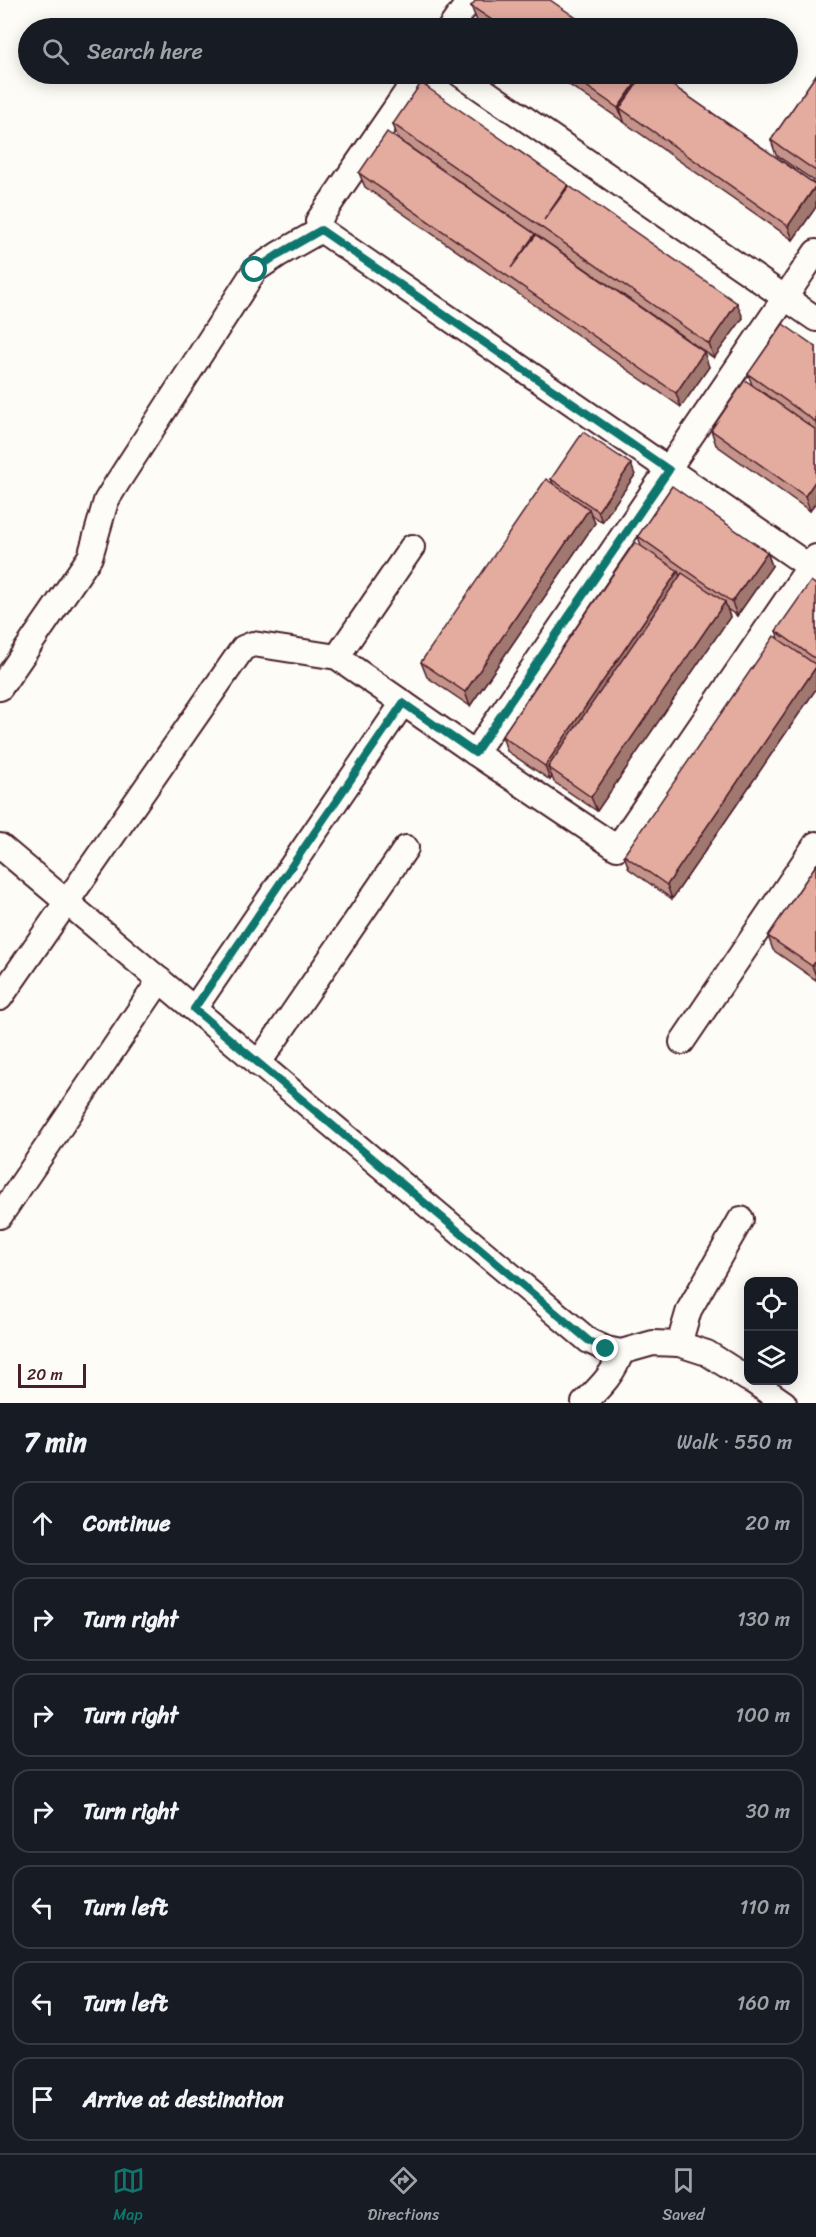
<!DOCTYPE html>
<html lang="en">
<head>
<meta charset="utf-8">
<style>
	:root { --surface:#171b24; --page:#242831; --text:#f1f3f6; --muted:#9ea1a6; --line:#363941; --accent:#0f766e }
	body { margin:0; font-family:Sriracha,sans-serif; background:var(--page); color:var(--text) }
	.controls { position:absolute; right:18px; bottom:18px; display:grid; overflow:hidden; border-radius:12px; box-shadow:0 3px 15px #0003 }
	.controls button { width:54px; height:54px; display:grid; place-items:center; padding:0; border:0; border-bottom:2px solid var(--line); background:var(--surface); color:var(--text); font:30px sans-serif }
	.scale { position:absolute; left:18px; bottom:15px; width:68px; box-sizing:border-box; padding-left:6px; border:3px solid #4a1f2b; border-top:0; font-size:16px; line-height:21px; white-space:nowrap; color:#4a1f2b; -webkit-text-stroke:4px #fdfcf7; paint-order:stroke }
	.stop { position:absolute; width:18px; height:18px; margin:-14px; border:4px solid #0f766e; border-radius:50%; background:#fff }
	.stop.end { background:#0f766e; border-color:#fff; box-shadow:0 2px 6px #0008 }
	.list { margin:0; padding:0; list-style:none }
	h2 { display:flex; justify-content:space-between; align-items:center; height:78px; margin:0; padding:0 24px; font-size:26px }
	h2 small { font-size:20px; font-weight:400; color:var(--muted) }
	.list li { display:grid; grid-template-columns:39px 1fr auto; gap:18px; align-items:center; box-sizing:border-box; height:84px; margin:0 12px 12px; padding:0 12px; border:2px solid var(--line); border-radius:18px }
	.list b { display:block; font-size:22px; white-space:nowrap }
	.list em { font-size:20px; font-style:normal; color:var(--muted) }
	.icon { flex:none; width:33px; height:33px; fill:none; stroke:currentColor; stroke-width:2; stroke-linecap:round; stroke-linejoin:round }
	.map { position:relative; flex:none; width:816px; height:1403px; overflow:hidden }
	.search { position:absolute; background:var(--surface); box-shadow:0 3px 15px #0003; left:18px; right:18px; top:18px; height:66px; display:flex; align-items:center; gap:15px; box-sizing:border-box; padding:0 21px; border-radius:33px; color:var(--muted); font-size:22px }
	.sheet { height:750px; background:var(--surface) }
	nav { display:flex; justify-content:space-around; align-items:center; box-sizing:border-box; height:84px; border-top:2px solid var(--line); background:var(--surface); font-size:16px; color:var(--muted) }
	nav a { display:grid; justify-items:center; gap:3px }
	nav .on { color:var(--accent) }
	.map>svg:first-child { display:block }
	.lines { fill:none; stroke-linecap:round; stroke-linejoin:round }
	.minor-casing { stroke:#4a1f2b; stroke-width:28 }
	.minor { stroke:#fdfcf7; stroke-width:24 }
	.wall { fill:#c49389; stroke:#4a1f2b; stroke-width:1.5 }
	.shaded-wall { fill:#a0786f; stroke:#4a1f2b; stroke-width:1.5 }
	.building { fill:#e4ab9f; stroke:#4a1f2b; stroke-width:1.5 }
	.route { stroke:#0f766e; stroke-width:8 }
</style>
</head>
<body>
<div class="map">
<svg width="816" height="1403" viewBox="0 0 816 1403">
	<rect width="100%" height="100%" fill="#fdfcf7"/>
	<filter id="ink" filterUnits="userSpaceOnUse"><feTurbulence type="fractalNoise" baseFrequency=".0167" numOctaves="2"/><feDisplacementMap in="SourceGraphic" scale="12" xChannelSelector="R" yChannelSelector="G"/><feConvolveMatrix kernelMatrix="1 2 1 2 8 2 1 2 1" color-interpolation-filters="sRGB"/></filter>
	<g filter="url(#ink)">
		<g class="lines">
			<defs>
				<g id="minor">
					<path d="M 450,28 L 470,0"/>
					<path d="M 419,74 L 318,221 L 321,230 L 816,571"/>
					<path d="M 460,74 L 816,319"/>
					<path d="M 337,657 L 412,547"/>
					<path d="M 0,688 L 90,557 L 106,501 L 117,483 L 255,270 L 279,254 L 321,230"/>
					<path d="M 475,753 L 816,252"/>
					<path d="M 0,846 L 589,1341 L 606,1349 L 621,1352 L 653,1343 L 679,1344 L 707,1353 L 748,1379"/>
					<path d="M 0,998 L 243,648 L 253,644 L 337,657 L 475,753 L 617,848 L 816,557"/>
					<path d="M 194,1009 L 403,703"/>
					<path d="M 682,1042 L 816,844"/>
					<path d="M 258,1064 L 406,848"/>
					<path d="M 0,1216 L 160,980"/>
					<path d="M 679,1344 L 689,1310 L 741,1219"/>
					<path d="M 751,1380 L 784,1403"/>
					<path d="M 584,1403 C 599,1388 615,1373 621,1352"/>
				</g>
			</defs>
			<use href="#minor" class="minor-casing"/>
			<use href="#minor" class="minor"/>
		</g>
		<g class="wall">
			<path d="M 471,6 L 591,28 L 488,28 L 477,21 Z"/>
			<path d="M 553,74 L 656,74 L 816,185 L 816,207 L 793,240 L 625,123 L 624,121 L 624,122 Z"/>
			<path d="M 816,75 L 816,182 L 776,155 L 771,140 Z"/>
			<path d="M 393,124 L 568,185 L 569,186 L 743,318 L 714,358 L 398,139 Z"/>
			<path d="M 359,173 L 535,235 L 709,367 L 681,407 L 365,187 Z"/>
			<path d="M 816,347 L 816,502 L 810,511 L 716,445 L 711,430 L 752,385 L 748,374 Z"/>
			<path d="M 635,475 L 602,522 L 591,515 L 595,523 L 470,706 L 427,677 L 421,662 L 553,484 L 551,479 Z"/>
			<path d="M 638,536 L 767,552 L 772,566 L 737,616 L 727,609 L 730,617 L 597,811 L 554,782 L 552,777 L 550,780 L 507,751 L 502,736 L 641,546 Z"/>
			<path d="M 816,585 L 816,689 L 672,899 L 629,869 L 624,855 L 779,639 L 776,631 Z"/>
			<path d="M 816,865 L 816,980 L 773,950 L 768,936 Z"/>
		</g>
		<g class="shaded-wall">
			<path d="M 642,74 L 649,74 L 620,108 L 624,121 L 624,122 L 618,108 Z"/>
			<path d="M 816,186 L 816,207 L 793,240 L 788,226 Z"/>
			<path d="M 737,303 L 743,318 L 714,358 L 709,344 Z"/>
			<path d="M 704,352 L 709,367 L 681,407 L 676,393 Z"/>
			<path d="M 631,464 L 635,475 L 602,522 L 598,511 Z"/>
			<path d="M 816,480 L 816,502 L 810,511 L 805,496 Z"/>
			<path d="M 589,509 L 595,523 L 470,706 L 465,692 Z"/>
			<path d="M 767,552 L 772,566 L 737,616 L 732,602 Z"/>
			<path d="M 678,571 L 683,586 L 548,767 L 552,777 L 550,780 L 545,766 Z"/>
			<path d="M 725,602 L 730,617 L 597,811 L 591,797 Z"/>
			<path d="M 816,667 L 816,689 L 672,899 L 667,885 Z"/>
			<path d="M 816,961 L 816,976 L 812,966 Z"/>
		</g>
		<g class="building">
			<path d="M 476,0 L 550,0 L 591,28 L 504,28 L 471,6 Z"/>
			<path d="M 569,74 L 642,74 L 618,108 Z"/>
			<path d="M 644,74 L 656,74 L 816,185 L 788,226 L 620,108 Z"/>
			<path d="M 816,75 L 816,171 L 771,140 Z"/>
			<path d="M 421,83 L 568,185 L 544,220 L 569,186 L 737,303 L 709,344 L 393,124 Z"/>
			<path d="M 387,132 L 535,234 L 511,268 L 536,235 L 704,352 L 676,393 L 359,173 Z"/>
			<path d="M 783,324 L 816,347 L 816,422 L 748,374 Z"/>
			<path d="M 745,380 L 816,430 L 816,480 L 805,496 L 711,430 Z"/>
			<path d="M 583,432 L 631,464 L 598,511 L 551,479 Z"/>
			<path d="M 546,479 L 589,509 L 465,692 L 421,662 Z"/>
			<path d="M 672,486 L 767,552 L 732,602 L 638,536 Z"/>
			<path d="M 635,542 L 678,571 L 545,766 L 502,736 Z"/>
			<path d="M 682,573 L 725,602 L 591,797 L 548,767 Z"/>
			<path d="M 811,581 L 816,585 L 816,659 L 776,631 Z"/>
			<path d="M 774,636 L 816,665 L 816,667 L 667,885 L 624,855 Z"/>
			<path d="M 816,865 L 816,961 L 812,966 L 768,936 Z"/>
		</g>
	</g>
	<g class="lines" filter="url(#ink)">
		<path class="route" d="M 255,270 L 279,254 L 321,230 L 669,470 L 475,753 L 403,703 L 194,1009 L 589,1341 L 606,1349"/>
	</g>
</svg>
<div class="controls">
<button><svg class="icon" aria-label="locate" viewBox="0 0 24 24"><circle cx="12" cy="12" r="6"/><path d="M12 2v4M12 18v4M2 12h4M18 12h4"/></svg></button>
<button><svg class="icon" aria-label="layers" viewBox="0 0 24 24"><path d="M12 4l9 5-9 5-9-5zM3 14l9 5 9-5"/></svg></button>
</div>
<div class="scale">20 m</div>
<div class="stop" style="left:255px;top:270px"></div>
<div class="stop end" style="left:606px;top:1349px"></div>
<div class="search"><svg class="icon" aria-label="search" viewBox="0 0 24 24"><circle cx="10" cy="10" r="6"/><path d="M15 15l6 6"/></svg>Search here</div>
</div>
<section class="sheet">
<h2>7 min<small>Walk · 550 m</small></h2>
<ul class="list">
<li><svg class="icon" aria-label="ahead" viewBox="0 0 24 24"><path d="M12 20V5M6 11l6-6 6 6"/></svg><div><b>Continue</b></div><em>20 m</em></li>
<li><svg class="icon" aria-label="right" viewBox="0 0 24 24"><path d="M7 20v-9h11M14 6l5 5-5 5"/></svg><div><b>Turn right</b></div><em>130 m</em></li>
<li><svg class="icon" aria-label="right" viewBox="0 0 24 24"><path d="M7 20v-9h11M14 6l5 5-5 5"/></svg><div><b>Turn right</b></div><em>100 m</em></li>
<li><svg class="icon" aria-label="right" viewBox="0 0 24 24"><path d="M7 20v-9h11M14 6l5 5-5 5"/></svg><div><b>Turn right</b></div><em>30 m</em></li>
<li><svg class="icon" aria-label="left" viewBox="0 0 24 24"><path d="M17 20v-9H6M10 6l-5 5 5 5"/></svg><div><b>Turn left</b></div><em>110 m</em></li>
<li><svg class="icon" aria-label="left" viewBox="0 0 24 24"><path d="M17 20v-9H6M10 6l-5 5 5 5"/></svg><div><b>Turn left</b></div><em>160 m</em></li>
<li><svg class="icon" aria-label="arrive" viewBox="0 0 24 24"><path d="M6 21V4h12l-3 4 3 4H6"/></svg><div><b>Arrive at destination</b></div></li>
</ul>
</section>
<nav>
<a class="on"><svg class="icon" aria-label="map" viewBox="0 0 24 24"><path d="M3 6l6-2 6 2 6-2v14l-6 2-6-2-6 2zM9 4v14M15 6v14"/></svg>Map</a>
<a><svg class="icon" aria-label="directions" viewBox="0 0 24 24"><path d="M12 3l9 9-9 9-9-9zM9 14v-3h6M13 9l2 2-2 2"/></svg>Directions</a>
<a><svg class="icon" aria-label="saved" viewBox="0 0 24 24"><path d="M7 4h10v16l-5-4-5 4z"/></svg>Saved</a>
</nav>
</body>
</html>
